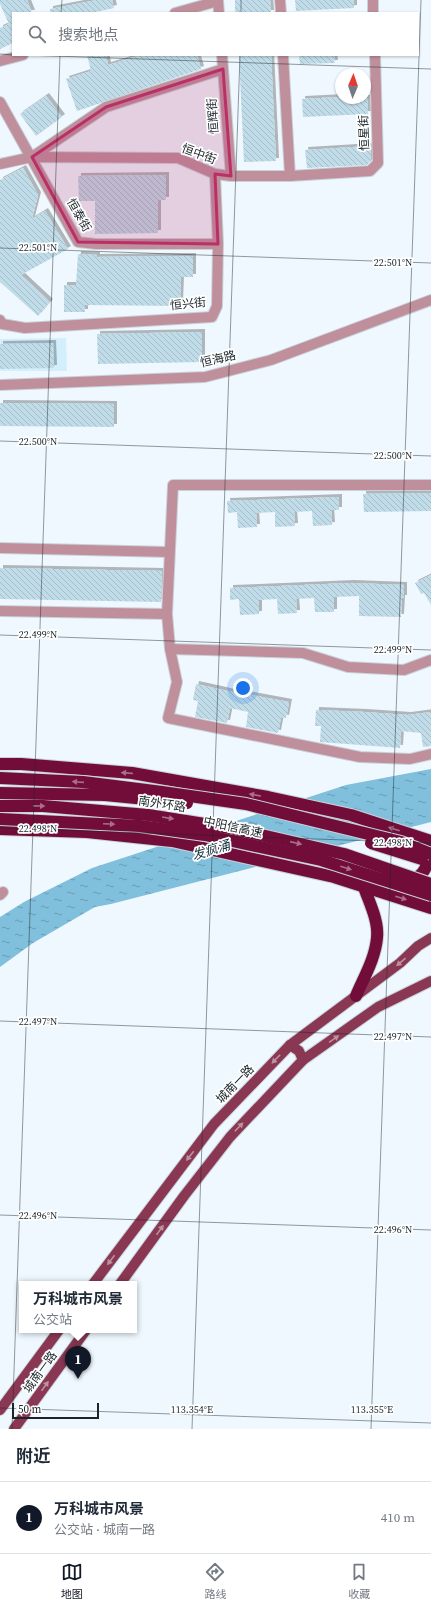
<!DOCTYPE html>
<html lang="zh">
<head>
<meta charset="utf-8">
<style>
	:root { --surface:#fff; --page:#f2f2f3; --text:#1f2937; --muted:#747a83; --line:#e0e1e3; --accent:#111827 }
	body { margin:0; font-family:"Source Serif 4","Noto Sans SC",serif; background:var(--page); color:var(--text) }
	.compass { position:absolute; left:335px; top:68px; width:36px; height:36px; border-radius:50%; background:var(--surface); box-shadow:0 1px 3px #0004; rotate:2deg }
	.scale { position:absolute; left:12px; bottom:10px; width:87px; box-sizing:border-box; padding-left:4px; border:2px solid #1a2429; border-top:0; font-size:11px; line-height:14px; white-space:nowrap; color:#1a2429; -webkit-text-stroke:3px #fff; paint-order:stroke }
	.you { position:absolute; left:243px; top:688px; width:14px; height:14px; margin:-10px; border:3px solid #fff; border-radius:50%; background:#1a73e8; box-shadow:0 0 0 6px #1a73e833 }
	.badge { display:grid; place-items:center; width:26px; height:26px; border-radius:50%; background:var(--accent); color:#fff; font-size:13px; font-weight:700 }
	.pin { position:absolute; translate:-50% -33px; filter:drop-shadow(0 1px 2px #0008) }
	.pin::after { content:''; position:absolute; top:21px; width:14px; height:12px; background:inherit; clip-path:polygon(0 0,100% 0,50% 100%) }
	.popup { position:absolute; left:19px; top:1281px; width:118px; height:52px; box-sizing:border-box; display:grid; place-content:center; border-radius:0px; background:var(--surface); filter:drop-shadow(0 1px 3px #0005); font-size:13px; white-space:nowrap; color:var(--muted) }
	.popup b { font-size:15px; color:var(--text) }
	.popup::after { content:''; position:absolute; left:50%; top:100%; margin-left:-8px; border:8px solid transparent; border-top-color:var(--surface) }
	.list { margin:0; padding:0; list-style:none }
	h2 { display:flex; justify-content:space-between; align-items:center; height:52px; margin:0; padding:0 16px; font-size:17px }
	h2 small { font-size:13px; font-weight:400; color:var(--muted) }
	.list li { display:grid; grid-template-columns:26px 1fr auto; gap:12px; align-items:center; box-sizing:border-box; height:72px; padding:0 16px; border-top:1px solid var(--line) }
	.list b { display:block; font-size:15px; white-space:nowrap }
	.list p { margin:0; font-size:13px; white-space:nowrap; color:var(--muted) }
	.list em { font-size:13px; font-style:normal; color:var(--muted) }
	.icon { flex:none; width:22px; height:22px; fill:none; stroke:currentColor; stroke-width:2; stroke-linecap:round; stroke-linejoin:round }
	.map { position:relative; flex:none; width:431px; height:1429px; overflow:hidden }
	.search { position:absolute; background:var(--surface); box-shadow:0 1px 3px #0004; left:12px; right:12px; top:12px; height:44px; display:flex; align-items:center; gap:10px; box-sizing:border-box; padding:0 14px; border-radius:0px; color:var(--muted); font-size:15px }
	.sheet { height:124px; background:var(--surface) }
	nav { display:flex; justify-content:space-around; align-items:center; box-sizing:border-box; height:56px; border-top:1px solid var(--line); background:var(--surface); font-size:11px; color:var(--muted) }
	nav a { display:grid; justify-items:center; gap:2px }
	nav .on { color:var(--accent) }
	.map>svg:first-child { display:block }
	.built { fill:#d3effc }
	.water { fill:url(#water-ripples) }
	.building { fill:url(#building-back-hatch); filter:url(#shadow) }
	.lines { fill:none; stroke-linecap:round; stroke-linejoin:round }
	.minor-casing { stroke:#c8d2d8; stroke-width:12 }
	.major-casing { stroke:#c8d2d8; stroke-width:12 }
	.highway-casing { stroke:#c8d2d8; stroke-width:14 }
	.minor { stroke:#c08f9c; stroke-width:10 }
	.major { stroke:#893753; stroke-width:10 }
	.highway { stroke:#720d3a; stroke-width:12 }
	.highway-bridge-casing { stroke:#c8d2d8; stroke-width:14; stroke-linecap:butt }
	.highway-bridge { stroke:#720d3a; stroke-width:12 }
	.oneway { fill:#aa6e89 }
	.oneway2 { fill:#be91a0 }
	.marked { fill:#ba2f67; fill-opacity:0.2; stroke:#ba2f67; stroke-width:3; stroke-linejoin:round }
	.ticks { fill:none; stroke:#1a2429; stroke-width:1; stroke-opacity:0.45 }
	.labels { text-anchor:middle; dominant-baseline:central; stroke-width:3.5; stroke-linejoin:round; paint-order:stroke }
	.street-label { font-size:12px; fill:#1a2429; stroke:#fff }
	.water-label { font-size:13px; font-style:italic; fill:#12313d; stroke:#fff }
	.ticks-label { font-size:10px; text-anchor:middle; fill:#1a2429; stroke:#fff; stroke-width:3.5; stroke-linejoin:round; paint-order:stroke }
</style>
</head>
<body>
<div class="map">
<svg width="431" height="1429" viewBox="0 0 431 1429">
	<defs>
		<pattern id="water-ripples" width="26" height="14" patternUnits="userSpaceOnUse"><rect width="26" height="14" fill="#81c0dc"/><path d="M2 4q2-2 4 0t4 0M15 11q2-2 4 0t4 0" fill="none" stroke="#699cb2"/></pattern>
		<pattern id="building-back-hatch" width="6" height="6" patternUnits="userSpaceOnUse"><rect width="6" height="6" fill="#c1dce9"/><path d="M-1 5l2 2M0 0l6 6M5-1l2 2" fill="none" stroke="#a5bdc8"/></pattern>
		<filter id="shadow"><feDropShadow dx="3" dy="-3" stdDeviation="0" flood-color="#0004"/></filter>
	</defs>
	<rect width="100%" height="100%" fill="#eef8fe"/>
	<path class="built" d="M 66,338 L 67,371 L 0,371 L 0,339 Z"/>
	<path class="water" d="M 431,769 L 431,822 L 111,904 L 95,907 L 33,943 L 0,967 L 0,917 L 24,902 L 92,868 L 346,785 Z"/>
	<g class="building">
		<path d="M 0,0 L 27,0 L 32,13 L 13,13 L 13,43 L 0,49 L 0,28 L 9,24 L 0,4 Z"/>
		<path d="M 97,0 L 112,0 L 114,8 L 91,13 L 50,13 L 50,9 Z"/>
		<path d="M 235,0 L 270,0 L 271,13 L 235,13 Z"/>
		<path d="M 295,0 L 354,0 L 354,8 L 296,11 Z"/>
		<path d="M 87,55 L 106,55 L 108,65 L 141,55 L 197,55 L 201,69 L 77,111 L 66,79 L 91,71 Z"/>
		<path d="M 239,55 L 271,55 L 276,161 L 244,162 Z"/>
		<path d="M 299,55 L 334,55 L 335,63 L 300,64 Z"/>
		<path d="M 46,96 L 62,117 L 36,136 L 20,114 Z"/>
		<path d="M 341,97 L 367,98 L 368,114 L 303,117 L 302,99 Z"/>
		<path d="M 371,146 L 371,160 L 367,165 L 307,168 L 305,150 Z"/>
		<path d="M 23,168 L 38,195 L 32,219 L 45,211 L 68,249 L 21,275 L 50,302 L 38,316 L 0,282 L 0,180 Z"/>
		<path d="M 166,175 L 166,200 L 158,200 L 158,233 L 95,234 L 95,201 L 79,201 L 78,176 Z"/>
		<path d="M 78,254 L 97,255 L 97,257 L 193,256 L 193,277 L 181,277 L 180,306 L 85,305 L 85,312 L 64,312 L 64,285 L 76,285 Z"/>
		<path d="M 202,332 L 202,362 L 98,364 L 97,334 Z"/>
		<path d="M 53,343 L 54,368 L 0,369 L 0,344 Z"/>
		<path d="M 0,403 L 114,404 L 114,427 L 0,426 Z"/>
		<path d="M 431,493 L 431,511 L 364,512 L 363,494 Z"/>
		<path d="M 339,497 L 339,510 L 331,510 L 332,525 L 313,526 L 312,511 L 294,512 L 295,526 L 275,527 L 275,512 L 256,513 L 257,527 L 238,528 L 237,512 L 228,513 L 227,501 Z"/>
		<path d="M 0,568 L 162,571 L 161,602 L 0,599 Z"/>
		<path d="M 431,575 L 431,605 L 424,593 L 421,594 L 415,583 Z"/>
		<path d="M 351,583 L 404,585 L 404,598 L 402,598 L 401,617 L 359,616 L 359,596 L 334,597 L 334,612 L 315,612 L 314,598 L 296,599 L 297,613 L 278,614 L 277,599 L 259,600 L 259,614 L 240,615 L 239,599 L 230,600 L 230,588 Z"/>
		<path d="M 196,684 L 246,695 L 246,694 L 289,702 L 286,718 L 281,717 L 278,733 L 246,727 L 248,712 L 230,708 L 227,723 L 195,717 L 198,701 L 193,700 Z"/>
		<path d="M 316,710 L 364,712 L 408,715 L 431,712 L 431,746 L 423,747 L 421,733 L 401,731 L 400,748 L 320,742 L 321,726 L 315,726 Z"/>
	</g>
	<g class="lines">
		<defs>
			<g id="minor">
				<path d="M 218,0 L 219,13"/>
				<path d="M 280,0 L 281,13"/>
				<path d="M 373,0 L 373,13"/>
				<path d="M 175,13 L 218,1"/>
				<path d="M 222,55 L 231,176"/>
				<path d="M 283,55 L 290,176"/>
				<path d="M 0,61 L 23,55"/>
				<path d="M 0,102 L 78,242 L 96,244 L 218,244"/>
				<path d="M 32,157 L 106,107 L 223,69"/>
				<path d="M 0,164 L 32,157 L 178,158 L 215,174 L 231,176 L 290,176 L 370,171 L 378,163 L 375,55"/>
				<path d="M 0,320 L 2,324 L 25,328 L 212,317 L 217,306 L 218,244 L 215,174"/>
				<path d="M 0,385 L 205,377 L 271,360 L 431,300"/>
				<path d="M 431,485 L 173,485 L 167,614 L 170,649 L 177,682 L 168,718 L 360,757 L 410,759 L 431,754"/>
				<path d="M 0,548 L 169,552"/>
				<path d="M 0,611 L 167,614"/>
				<path d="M 170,649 L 303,653 L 348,667 L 404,670 L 431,660"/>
				<path d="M 0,895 L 3,892"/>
			</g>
			<g id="major">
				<path d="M 290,1045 L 299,1051 L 303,1060"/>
				<path d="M 93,1284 L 214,1124 L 290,1045 L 400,963 L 418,946 L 431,938"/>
				<path d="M 120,1284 L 184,1196 L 230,1137 L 303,1060 L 378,1007 L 431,981"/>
				<path d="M 0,1410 L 59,1330"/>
				<path d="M 14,1429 L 86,1330"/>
			</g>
			<g id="highway">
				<path d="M 0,764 L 21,764 L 132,773 L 268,797 L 351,815 L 431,841"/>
				<path d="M 0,829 L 87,832 L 172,841 L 334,877 L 431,908"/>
				<path d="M 409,883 C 426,873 431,866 422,847"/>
				<path d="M 356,996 C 364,977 375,959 377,938 C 379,921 369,902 364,887 L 369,886"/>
			</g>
		</defs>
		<use href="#minor" class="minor-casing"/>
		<use href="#major" class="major-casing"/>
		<use href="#highway" class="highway-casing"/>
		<use href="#minor" class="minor"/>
		<use href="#major" class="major"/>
		<use href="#highway" class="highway"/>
		<defs>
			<g id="highway-bridge">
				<path d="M 0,778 L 83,782 L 162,792 L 246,804 L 401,842 L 431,854"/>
				<path d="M 0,793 L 105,795 L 187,803"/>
				<path d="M 0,806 L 43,806 L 148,815 L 230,828 L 344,854 L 431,884"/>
				<path d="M 0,819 L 140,826 L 205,835 L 321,860 L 431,895"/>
				<path d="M 371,843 L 422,859"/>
			</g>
		</defs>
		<use href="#highway-bridge" class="highway-bridge-casing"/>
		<use href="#highway-bridge" class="highway-bridge"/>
	</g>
	<defs><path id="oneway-solid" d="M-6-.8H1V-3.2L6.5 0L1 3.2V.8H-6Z"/></defs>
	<g class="oneway">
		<use href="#oneway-solid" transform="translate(127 773) rotate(-175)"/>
		<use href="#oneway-solid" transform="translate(78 782) rotate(-176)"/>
		<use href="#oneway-solid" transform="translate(255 795) rotate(-170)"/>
		<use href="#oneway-solid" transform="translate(39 806) rotate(1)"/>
		<use href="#oneway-solid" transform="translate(168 818) rotate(9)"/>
		<use href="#oneway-solid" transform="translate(109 824) rotate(3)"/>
		<use href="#oneway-solid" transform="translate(394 829) rotate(-162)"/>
		<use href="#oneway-solid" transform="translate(296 843) rotate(13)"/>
		<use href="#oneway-solid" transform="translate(346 868) rotate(18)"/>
		<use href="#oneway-solid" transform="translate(401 898) rotate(18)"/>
	</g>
	<g class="oneway2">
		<use href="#oneway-solid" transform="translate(401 962) rotate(140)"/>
		<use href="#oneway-solid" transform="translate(334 1039) rotate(-35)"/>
		<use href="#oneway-solid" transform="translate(276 1059) rotate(134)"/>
		<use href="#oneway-solid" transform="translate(239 1127) rotate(-46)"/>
		<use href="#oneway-solid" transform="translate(190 1156) rotate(128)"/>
		<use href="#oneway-solid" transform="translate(160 1230) rotate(-54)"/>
		<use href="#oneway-solid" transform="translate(111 1260) rotate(127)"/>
		<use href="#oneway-solid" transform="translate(45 1386) rotate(-54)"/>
	</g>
	<path class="marked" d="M 223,69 L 231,176 L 215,174 L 218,244 L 78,242 L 32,157 L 106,107 Z"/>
	<path class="ticks" d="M 61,13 L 62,0M 241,13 L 241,0M 0,54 L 13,55M 24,55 L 431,69M 0,248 L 431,263M 0,441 L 431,456M 0,635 L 431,650M 0,828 L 431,843M 0,1021 L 431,1037M 0,1215 L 431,1230M 0,1408 L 431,1423M 12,1429 L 60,55M 192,1429 L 240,55M 371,1429 L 421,0"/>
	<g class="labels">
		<g class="street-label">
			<text transform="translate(213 116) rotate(-94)">恒辉街</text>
			<text transform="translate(364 133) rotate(-92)">恒星街</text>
			<text transform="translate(199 154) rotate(20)">恒中街</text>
			<text transform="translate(79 215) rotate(60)">恒泰街</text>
			<text transform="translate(188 304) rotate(-6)">恒兴街</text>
			<text transform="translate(218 359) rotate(-13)">恒海路</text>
			<text transform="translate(162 804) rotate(8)">南外环路</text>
			<text transform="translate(233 827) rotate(12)">中阳信高速</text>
			<text transform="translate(235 1084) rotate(-46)">城南一路</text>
			<text transform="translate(40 1372) rotate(-54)">城南一路</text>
		</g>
		<g class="water-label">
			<text transform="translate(211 850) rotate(-17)">发疯涌</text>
		</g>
	</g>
	<g class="ticks-label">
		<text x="38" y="251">22.501°N</text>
		<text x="393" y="266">22.501°N</text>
		<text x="38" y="445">22.500°N</text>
		<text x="393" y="459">22.500°N</text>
		<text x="38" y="638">22.499°N</text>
		<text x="393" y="653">22.499°N</text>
		<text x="38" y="832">22.498°N</text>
		<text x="393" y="846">22.498°N</text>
		<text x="38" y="1025">22.497°N</text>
		<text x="393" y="1040">22.497°N</text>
		<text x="38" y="1219">22.496°N</text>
		<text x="393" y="1233">22.496°N</text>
		<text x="192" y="1413">113.354°E</text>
		<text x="372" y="1413">113.355°E</text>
	</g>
</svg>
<svg class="compass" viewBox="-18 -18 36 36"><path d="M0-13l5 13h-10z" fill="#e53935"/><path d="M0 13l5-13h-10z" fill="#747a83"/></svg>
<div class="scale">50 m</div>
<div class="you"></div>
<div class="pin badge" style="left:78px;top:1379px">1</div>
<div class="popup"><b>万科城市风景</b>公交站</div>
<div class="search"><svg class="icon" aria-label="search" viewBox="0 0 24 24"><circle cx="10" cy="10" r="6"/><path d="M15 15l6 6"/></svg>搜索地点</div>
</div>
<section class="sheet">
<h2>附近<small></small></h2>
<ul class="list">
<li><span class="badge">1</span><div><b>万科城市风景</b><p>公交站 · 城南一路</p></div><em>410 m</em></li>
</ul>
</section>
<nav>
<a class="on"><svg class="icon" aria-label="map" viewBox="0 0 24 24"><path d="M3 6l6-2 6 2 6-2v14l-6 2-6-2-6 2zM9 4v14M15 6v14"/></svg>地图</a>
<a><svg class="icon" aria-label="directions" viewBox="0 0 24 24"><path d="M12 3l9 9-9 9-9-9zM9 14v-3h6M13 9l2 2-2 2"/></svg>路线</a>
<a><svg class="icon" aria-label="saved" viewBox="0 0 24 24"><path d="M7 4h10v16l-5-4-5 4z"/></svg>收藏</a>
</nav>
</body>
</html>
